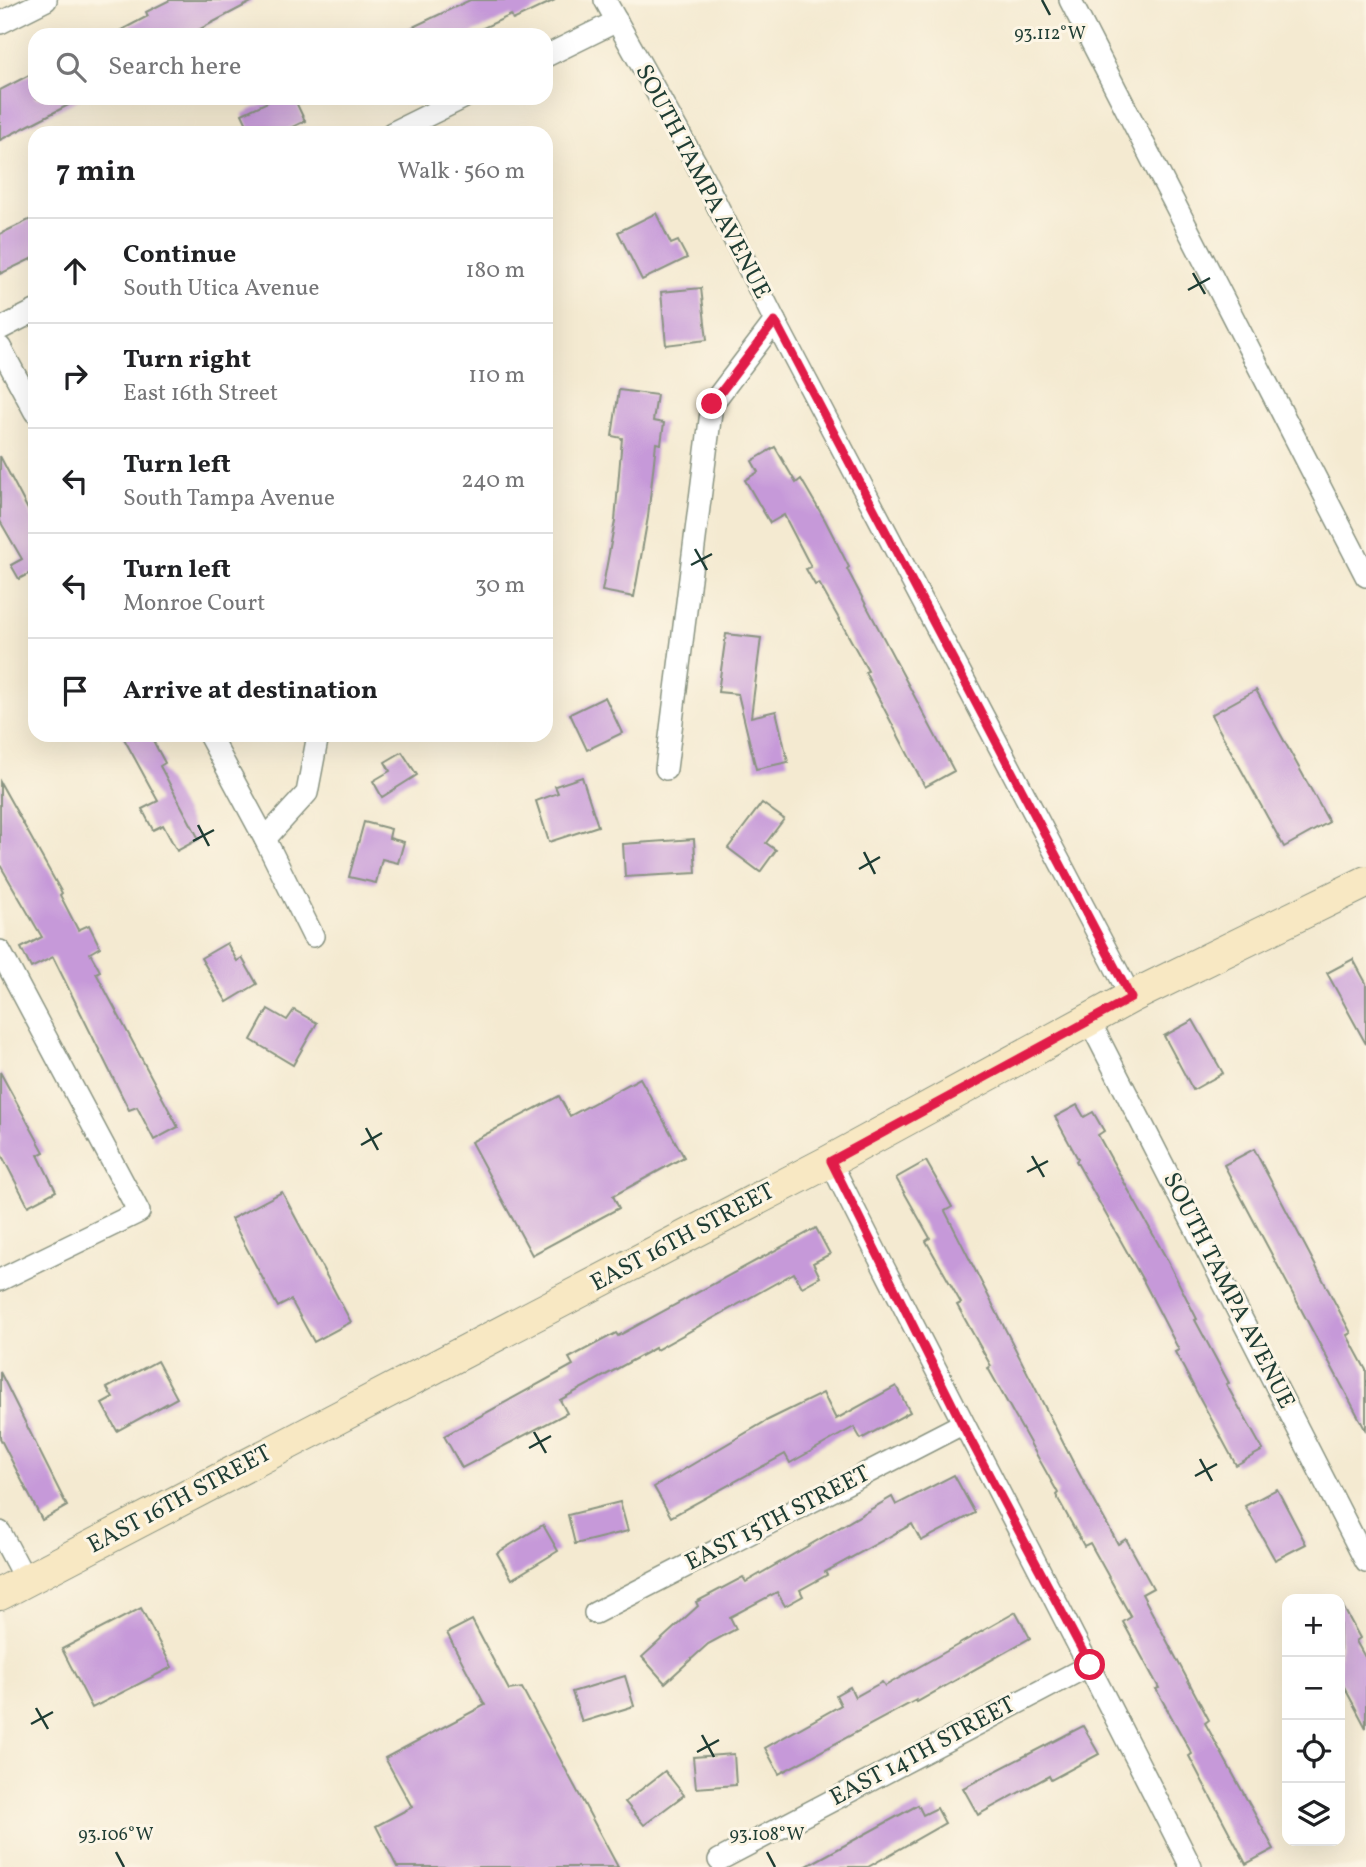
<!DOCTYPE html>
<html lang="en">
<head>
<meta charset="utf-8">
<style>
	:root { --surface:#fff; --page:#f2f2f2; --text:#202124; --muted:#757577; --line:#e0e0e0 }
	body { margin:0; font-family:Vollkorn,serif; background:var(--page); color:var(--text) }
	.controls { position:absolute; right:21px; bottom:21px; display:grid; overflow:hidden; border-radius:14px; box-shadow:0 7px 28px #0002 }
	.controls button { width:63px; height:63px; display:grid; place-items:center; padding:0; border:0; border-bottom:2px solid var(--line); background:var(--surface); color:var(--text); font:35px sans-serif }
	.stop { position:absolute; width:21px; height:21px; margin:-16px; border:5px solid #e11d48; border-radius:50%; background:#fff }
	.stop.end { background:#e11d48; border-color:#fff; box-shadow:0 2px 7px #0008 }
	.list { margin:0; padding:0; list-style:none }
	h2 { display:flex; justify-content:space-between; align-items:center; height:91px; margin:0; padding:0 28px; font-size:30px }
	h2 small { font-size:23px; font-weight:400; color:var(--muted) }
	.list li { display:grid; grid-template-columns:46px 1fr auto; gap:21px; align-items:center; box-sizing:border-box; height:105px; padding:0 28px; border-top:2px solid var(--line) }
	.list b { display:block; font-size:26px; white-space:nowrap }
	.list p { margin:0; font-size:23px; white-space:nowrap; color:var(--muted) }
	.list em { font-size:23px; font-style:normal; color:var(--muted) }
	.icon { flex:none; width:38px; height:38px; fill:none; stroke:currentColor; stroke-width:2; stroke-linecap:round; stroke-linejoin:round }
	.map { position:relative; flex:none; width:1366px; height:1867px; overflow:hidden }
	.search { position:absolute; background:var(--surface); box-shadow:0 7px 28px #0002; left:28px; top:28px; width:525px; height:77px; display:flex; align-items:center; gap:18px; box-sizing:border-box; padding:0 24px; border-radius:21px; color:var(--muted); font-size:26px }
	.panel { position:absolute; background:var(--surface); box-shadow:0 7px 28px #0002; left:28px; top:126px; width:525px; height:616px; border-radius:21px }
	.map>svg:first-child { display:block }
	.building { fill:#c699d9 }
	.lines { fill:none; stroke-linecap:round; stroke-linejoin:round }
	.street-casing { stroke:#8a9482; stroke-width:24 }
	.secondary-casing { stroke:#8a9482; stroke-width:34 }
	.street { stroke:#fff; stroke-width:21 }
	.secondary { stroke:#f8e8c3; stroke-width:32 }
	.route { stroke:#e11d48; stroke-width:9 }
	.ticks { fill:none; stroke:#1f3d34; stroke-width:2.5 }
	.labels { text-anchor:middle; dominant-baseline:central; stroke-width:6; stroke-linejoin:round; paint-order:stroke }
	.street-label { font-size:24px; fill:#1f3d34; stroke:#fcf5e5 }
	.ticks-label { font-size:18px; text-anchor:middle; fill:#1f3d34; stroke:#fcf5e5; stroke-width:6; stroke-linejoin:round; paint-order:stroke }
</style>
</head>
<body>
<div class="map">
<svg width="1366" height="1867" viewBox="0 0 1366 1867">
	<rect width="100%" height="100%" fill="#fcf5e5"/>
	<filter id="ink" filterUnits="userSpaceOnUse"><feTurbulence type="fractalNoise" baseFrequency=".0143" numOctaves="2"/><feDisplacementMap in="SourceGraphic" scale="14" xChannelSelector="R" yChannelSelector="G"/><feConvolveMatrix kernelMatrix="1 2 1 2 8 2 1 2 1" color-interpolation-filters="sRGB"/></filter>
	<filter id="wash" filterUnits="userSpaceOnUse"><feTurbulence type="fractalNoise" baseFrequency=".00686" numOctaves="4" result="noise"/><feDisplacementMap in="SourceGraphic" scale="28" xChannelSelector="R" yChannelSelector="G"/><feGaussianBlur stdDeviation="1.57" result="paint"/><feColorMatrix in="noise" values="0 0 0 0 0 0 0 0 0 0 0 0 0 0 0 0 0 1.4 0 .05"/><feComposite in="paint" operator="in"/></filter>
	<g filter="url(#wash)">
		<rect width="100%" height="100%" fill="#f4ead1"/>
		<g id="blocks">
			<g class="building">
				<path d="M 170,0 L 255,0 L 189,35 L 112,35 L 148,16 L 146,12 Z"/>
				<path d="M 470,0 L 555,0 L 513,20 L 511,15 L 468,35 L 396,35 Z"/>
				<path d="M 35,72 L 35,98 L 82,98 L 0,140 L 0,90 Z"/>
				<path d="M 276,98 L 294,98 L 305,121 L 280,133 L 251,133 L 242,114 Z"/>
				<path d="M 656,213 L 671,244 L 678,241 L 687,258 L 642,280 L 618,232 Z"/>
				<path d="M 35,217 L 35,257 L 0,274 L 0,234 Z"/>
				<path d="M 701,288 L 707,340 L 666,345 L 661,292 Z"/>
				<path d="M 619,390 L 657,395 L 653,421 L 664,423 L 661,444 L 656,443 L 648,517 L 634,597 L 602,591 L 615,521 L 622,438 L 612,436 Z"/>
				<path d="M 775,447 L 796,483 L 801,479 L 825,520 L 849,567 L 847,569 L 954,771 L 925,787 L 865,672 L 868,671 L 819,583 L 815,585 L 806,569 L 811,567 L 784,515 L 770,523 L 745,480 L 758,472 L 752,461 Z"/>
				<path d="M 0,456 L 35,523 L 35,581 L 30,573 L 19,579 L 11,565 L 22,559 L 0,521 Z"/>
				<path d="M 726,634 L 761,638 L 751,717 L 776,711 L 788,762 L 756,769 L 738,694 L 718,692 Z"/>
				<path d="M 1256,690 L 1329,822 L 1284,847 L 1211,715 Z"/>
				<path d="M 605,697 L 622,733 L 587,750 L 570,714 Z"/>
				<path d="M 122,735 L 150,735 L 165,763 L 160,766 L 199,839 L 177,851 L 163,825 L 153,830 L 142,809 L 158,801 Z"/>
				<path d="M 402,752 L 417,775 L 382,797 L 373,781 L 390,771 L 385,762 Z"/>
				<path d="M 582,777 L 598,826 L 549,842 L 536,801 L 558,793 L 555,786 Z"/>
				<path d="M 0,782 L 62,893 L 60,895 L 78,930 L 89,925 L 100,947 L 90,953 L 100,971 L 96,973 L 178,1127 L 154,1140 L 137,1107 L 129,1110 L 53,957 L 31,968 L 21,948 L 42,937 L 0,865 Z"/>
				<path d="M 762,803 L 784,819 L 766,843 L 776,850 L 760,872 L 728,848 Z"/>
				<path d="M 364,822 L 391,829 L 389,838 L 404,842 L 398,863 L 382,859 L 376,883 L 349,877 Z"/>
				<path d="M 694,839 L 696,873 L 625,877 L 623,844 Z"/>
				<path d="M 227,943 L 237,961 L 242,958 L 257,984 L 227,1002 L 201,958 Z"/>
				<path d="M 1353,959 L 1366,983 L 1366,1044 L 1327,973 Z"/>
				<path d="M 268,1009 L 287,1020 L 294,1010 L 317,1023 L 293,1065 L 251,1040 Z"/>
				<path d="M 1193,1020 L 1223,1073 L 1193,1090 L 1164,1036 Z"/>
				<path d="M 0,1072 L 44,1152 L 38,1155 L 56,1191 L 28,1206 L 0,1152 Z"/>
				<path d="M 640,1078 L 684,1157 L 613,1196 L 619,1208 L 532,1255 L 471,1142 L 559,1096 L 570,1116 Z"/>
				<path d="M 1077,1105 L 1084,1117 L 1093,1112 L 1104,1131 L 1098,1135 L 1165,1256 L 1197,1319 L 1195,1320 L 1229,1383 L 1226,1384 L 1263,1450 L 1236,1465 L 1175,1352 L 1179,1350 L 1145,1284 L 1076,1161 L 1078,1159 L 1055,1117 Z"/>
				<path d="M 1254,1149 L 1351,1333 L 1347,1335 L 1366,1370 L 1366,1431 L 1224,1165 Z"/>
				<path d="M 926,1161 L 952,1207 L 945,1211 L 1075,1466 L 1118,1544 L 1126,1539 L 1153,1588 L 1142,1594 L 1209,1720 L 1205,1723 L 1274,1849 L 1246,1864 L 1189,1756 L 1192,1754 L 1156,1689 L 1159,1688 L 1123,1622 L 1131,1617 L 1090,1543 L 1084,1546 L 1056,1495 L 1058,1493 L 988,1368 L 991,1366 L 957,1305 L 961,1303 L 926,1241 L 930,1238 L 896,1178 Z"/>
				<path d="M 282,1192 L 351,1322 L 314,1342 L 291,1300 L 278,1307 L 231,1219 Z"/>
				<path d="M 816,1228 L 830,1254 L 813,1263 L 820,1277 L 802,1287 L 794,1273 L 656,1350 L 655,1348 L 560,1400 L 567,1413 L 462,1468 L 444,1436 L 573,1365 L 569,1358 L 616,1333 L 618,1336 Z"/>
				<path d="M 157,1361 L 177,1398 L 117,1431 L 102,1404 L 113,1398 L 107,1388 Z"/>
				<path d="M 0,1372 L 67,1506 L 42,1520 L 0,1438 Z"/>
				<path d="M 896,1386 L 910,1412 L 861,1439 L 854,1427 L 790,1463 L 785,1454 L 671,1517 L 654,1487 L 768,1420 L 823,1393 L 836,1419 Z"/>
				<path d="M 954,1475 L 975,1513 L 921,1541 L 912,1524 L 825,1572 L 827,1575 L 800,1590 L 803,1596 L 785,1606 L 777,1592 L 730,1617 L 736,1629 L 708,1644 L 665,1683 L 642,1657 L 698,1606 L 696,1602 L 743,1577 L 746,1582 L 892,1497 L 896,1505 Z"/>
				<path d="M 1277,1489 L 1306,1544 L 1275,1560 L 1245,1506 Z"/>
				<path d="M 620,1502 L 628,1531 L 575,1544 L 568,1515 Z"/>
				<path d="M 543,1525 L 558,1551 L 512,1579 L 497,1553 Z"/>
				<path d="M 1340,1601 L 1360,1638 L 1356,1641 L 1366,1659 L 1366,1728 L 1340,1679 Z"/>
				<path d="M 141,1608 L 172,1667 L 92,1708 L 62,1649 Z"/>
				<path d="M 1016,1612 L 1030,1638 L 917,1702 L 916,1700 L 779,1774 L 765,1748 L 841,1705 L 836,1695 L 850,1687 L 855,1697 L 882,1682 L 885,1686 Z"/>
				<path d="M 472,1620 L 509,1690 L 522,1688 L 618,1867 L 397,1867 L 376,1826 L 412,1807 L 385,1758 L 485,1705 L 447,1633 Z"/>
				<path d="M 625,1676 L 634,1706 L 582,1722 L 572,1692 Z"/>
				<path d="M 1083,1726 L 1099,1754 L 1051,1780 L 1049,1776 L 978,1815 L 963,1788 Z"/>
				<path d="M 734,1754 L 736,1785 L 696,1788 L 693,1757 Z"/>
				<path d="M 665,1771 L 684,1795 L 644,1825 L 625,1802 Z"/>
				<path d="M 918,1805 L 923,1815 L 937,1808 L 945,1823 L 868,1867 L 805,1867 Z"/>
			</g>
		</g>
	</g>
	<g filter="url(#ink)">
		<use href="#blocks" fill-opacity="0" stroke="#8a9482" stroke-width="2"/>
		<g class="lines">
			<defs>
				<g id="street">
					<path d="M 605,0 L 697,165 L 775,321 L 1131,997"/>
					<path d="M 1070,0 L 1366,576"/>
					<path d="M 0,23 L 46,0"/>
					<path d="M 546,56 L 617,21"/>
					<path d="M 392,133 L 463,98"/>
					<path d="M 0,329 L 35,311"/>
					<path d="M 0,347 L 35,412"/>
					<path d="M 209,735 L 265,839 L 313,936"/>
					<path d="M 666,769 L 712,404 L 775,321"/>
					<path d="M 265,839 L 307,793 L 318,735"/>
					<path d="M 0,951 L 139,1212 L 0,1280"/>
					<path d="M 1089,1020 L 1366,1562"/>
					<path d="M 830,1161 C 948,1397 1073,1631 1191,1867"/>
					<path d="M 0,1532 L 26,1581"/>
					<path d="M 595,1613 L 962,1424"/>
					<path d="M 719,1860 L 1090,1665"/>
				</g>
				<path id="secondary" d="M 0,1594 L 830,1161 L 1131,997 L 1366,882"/>
			</defs>
			<use href="#street" class="street-casing"/>
			<use href="#secondary" class="secondary-casing"/>
			<use href="#street" class="street"/>
			<use href="#secondary" class="secondary"/>
		</g>
	</g>
	<g class="lines" filter="url(#ink)">
		<path class="route" d="M 712,404 L 775,321 L 1131,998 L 831,1161 L 962,1424 L 1090,1665"/>
	</g>
	<path class="ticks" d="M 1042,0 L 1050,15M 1193,273 L 1205,294M 1188,290 L 1210,278M 695,549 L 707,570M 691,565 L 712,554M 198,825 L 209,846M 193,841 L 214,830M 864,852 L 875,874M 859,869 L 880,857M 366,1128 L 378,1150M 361,1145 L 382,1133M 1032,1156 L 1044,1177M 1027,1172 L 1048,1161M 534,1432 L 546,1453M 529,1448 L 551,1436M 1200,1459 L 1212,1481M 1195,1476 L 1217,1464M 36,1708 L 48,1729M 31,1724 L 53,1712M 702,1735 L 714,1757M 697,1752 L 719,1740M 116,1852 L 124,1867M 767,1852 L 775,1867"/>
	<g class="labels">
		<g class="street-label">
			<text transform="translate(702 182) rotate(62)">SOUTH TAMPA AVENUE</text>
			<text transform="translate(683 1238) rotate(-28)">EAST 16TH STREET</text>
			<text transform="translate(1228 1291) rotate(63)">SOUTH TAMPA AVENUE</text>
			<text transform="translate(180 1500) rotate(-28)">EAST 16TH STREET</text>
			<text transform="translate(778 1519) rotate(-27)">EAST 15TH STREET</text>
			<text transform="translate(923 1752) rotate(-28)">EAST 14TH STREET</text>
		</g>
	</g>
	<g class="ticks-label">
		<text x="1050" y="39">93.112°W</text>
		<text x="116" y="1840">93.106°W</text>
		<text x="767" y="1840">93.108°W</text>
	</g>
</svg>
<div class="controls">
<button>+</button>
<button>−</button>
<button><svg class="icon" aria-label="locate" viewBox="0 0 24 24"><circle cx="12" cy="12" r="6"/><path d="M12 2v4M12 18v4M2 12h4M18 12h4"/></svg></button>
<button><svg class="icon" aria-label="layers" viewBox="0 0 24 24"><path d="M12 4l9 5-9 5-9-5zM3 14l9 5 9-5"/></svg></button>
</div>
<div class="stop" style="left:1090px;top:1665px"></div>
<div class="stop end" style="left:712px;top:404px"></div>
<div class="search"><svg class="icon" aria-label="search" viewBox="0 0 24 24"><circle cx="10" cy="10" r="6"/><path d="M15 15l6 6"/></svg>Search here</div>
<section class="panel">
<h2>7 min<small>Walk · 560 m</small></h2>
<ul class="list">
<li><svg class="icon" aria-label="ahead" viewBox="0 0 24 24"><path d="M12 20V5M6 11l6-6 6 6"/></svg><div><b>Continue</b><p>South Utica Avenue</p></div><em>180 m</em></li>
<li><svg class="icon" aria-label="right" viewBox="0 0 24 24"><path d="M7 20v-9h11M14 6l5 5-5 5"/></svg><div><b>Turn right</b><p>East 16th Street</p></div><em>110 m</em></li>
<li><svg class="icon" aria-label="left" viewBox="0 0 24 24"><path d="M17 20v-9H6M10 6l-5 5 5 5"/></svg><div><b>Turn left</b><p>South Tampa Avenue</p></div><em>240 m</em></li>
<li><svg class="icon" aria-label="left" viewBox="0 0 24 24"><path d="M17 20v-9H6M10 6l-5 5 5 5"/></svg><div><b>Turn left</b><p>Monroe Court</p></div><em>30 m</em></li>
<li><svg class="icon" aria-label="arrive" viewBox="0 0 24 24"><path d="M6 21V4h12l-3 4 3 4H6"/></svg><div><b>Arrive at destination</b></div></li>
</ul>
</section>
</div>
</body>
</html>
